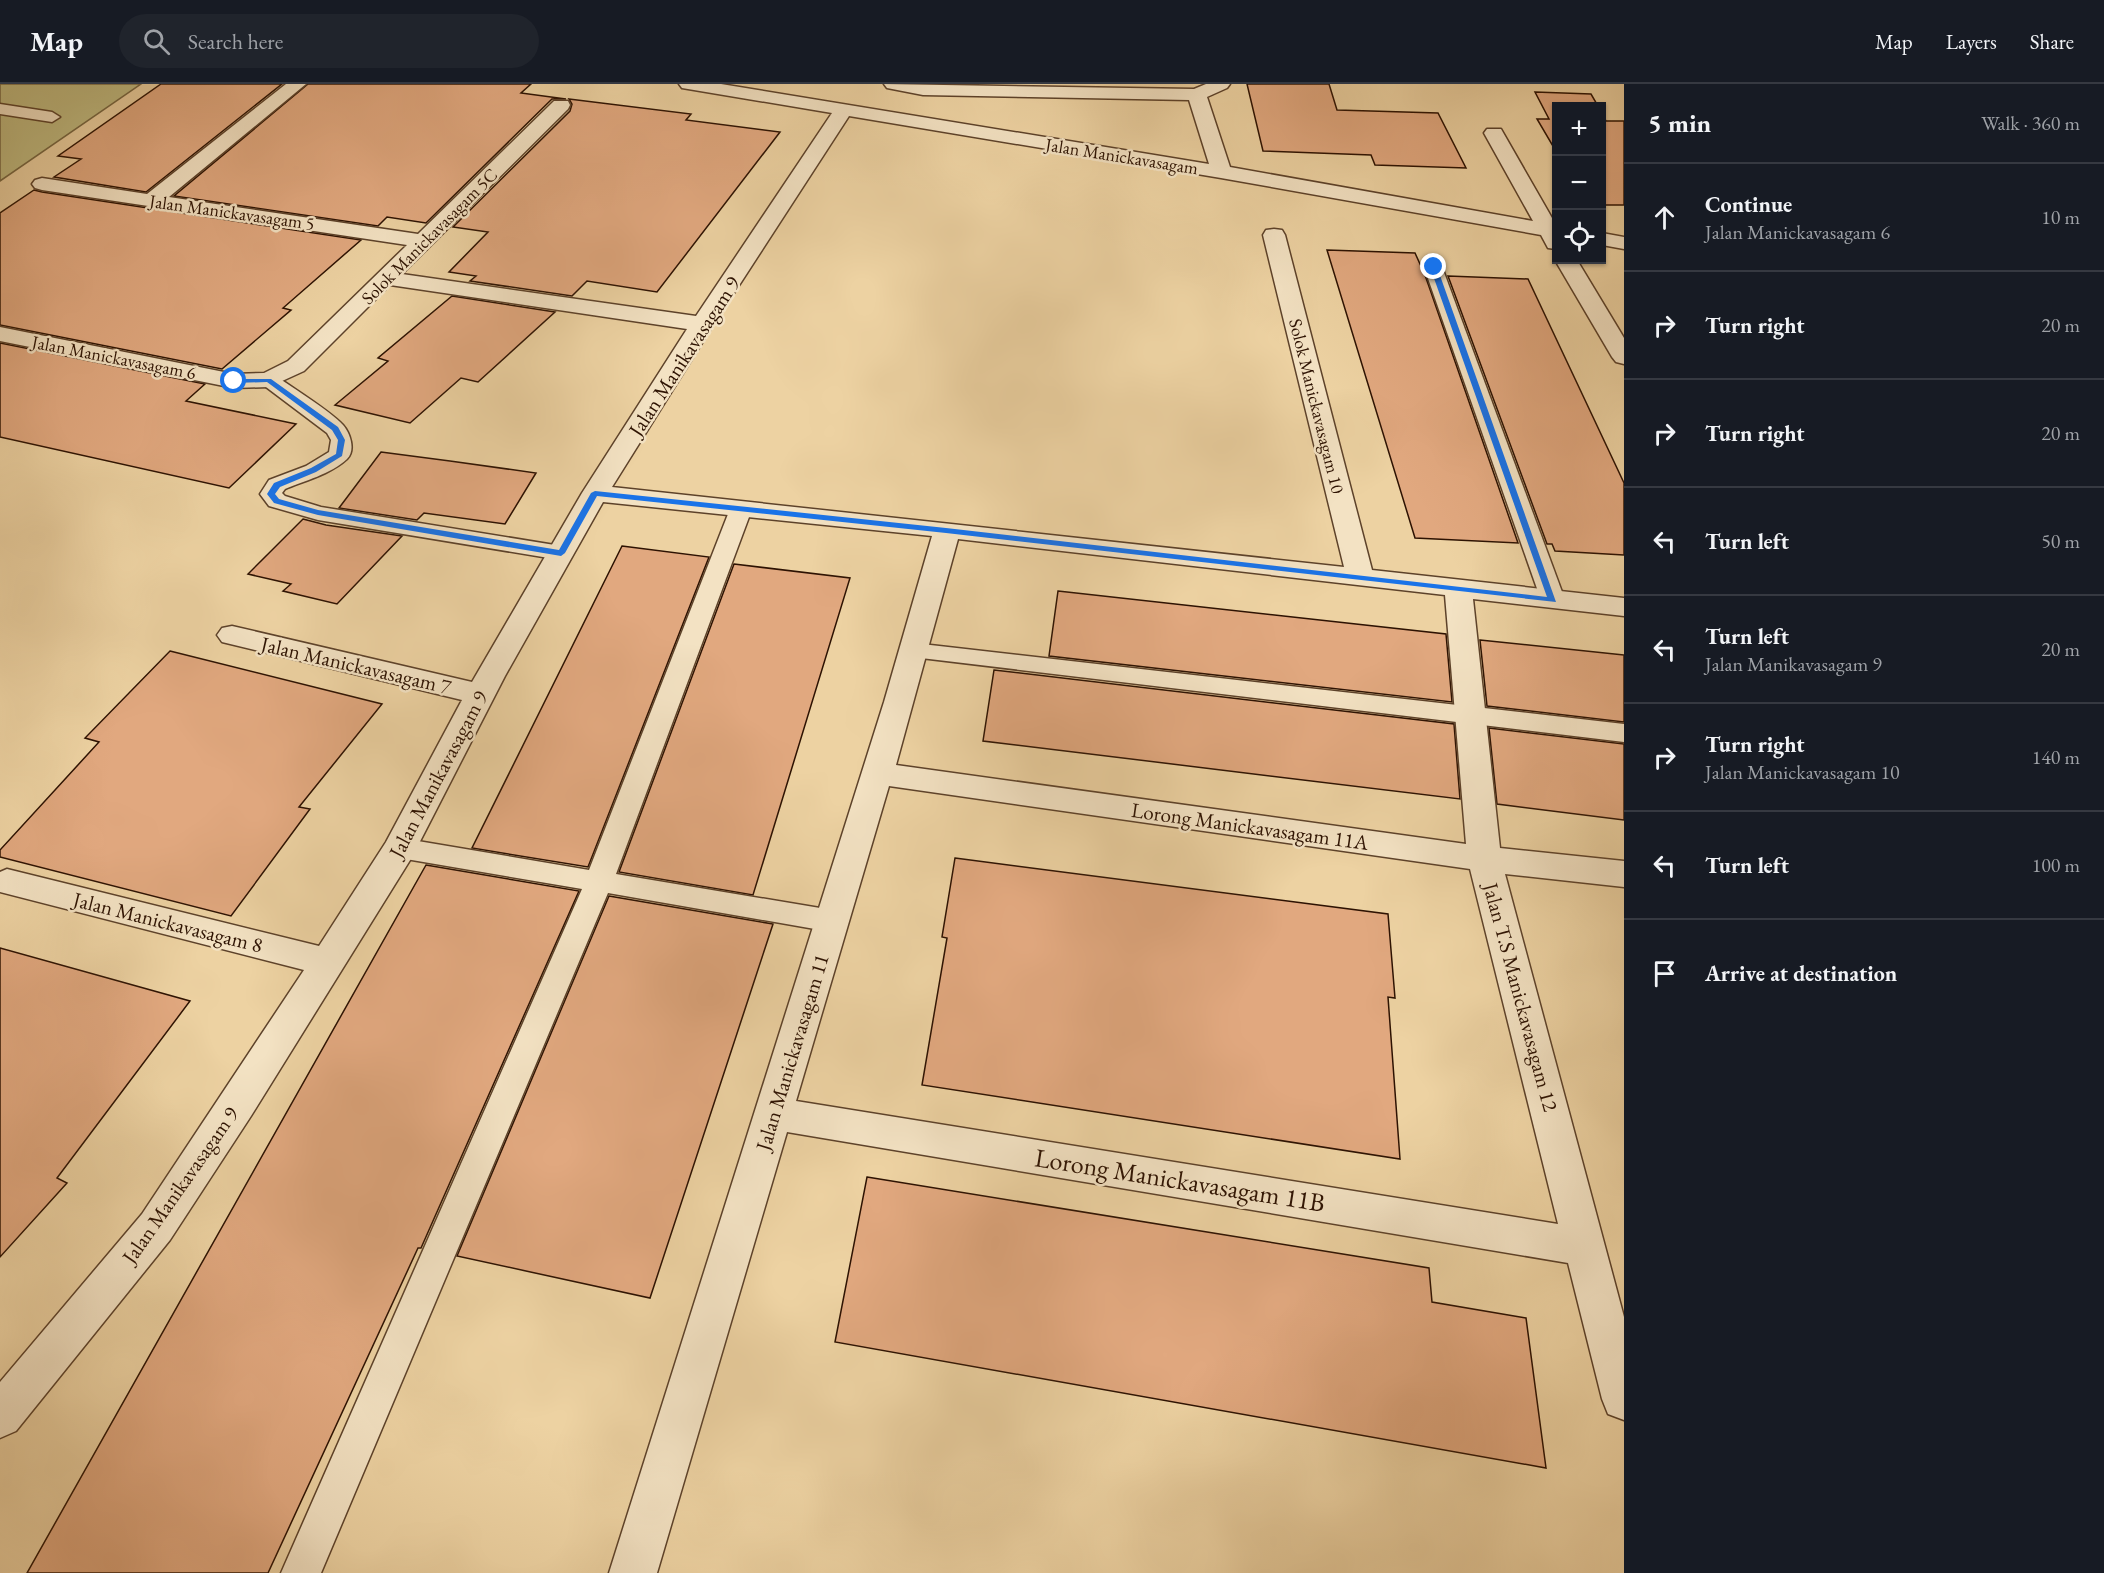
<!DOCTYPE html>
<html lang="en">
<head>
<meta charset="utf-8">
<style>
	:root { --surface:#171b24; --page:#20242c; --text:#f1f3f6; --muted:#9ea1a6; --line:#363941 }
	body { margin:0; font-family:"EB Garamond",serif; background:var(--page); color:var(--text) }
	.controls { position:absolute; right:18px; top:18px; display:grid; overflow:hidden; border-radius:0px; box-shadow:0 2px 4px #0004 }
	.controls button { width:54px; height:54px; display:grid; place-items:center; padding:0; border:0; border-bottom:2px solid var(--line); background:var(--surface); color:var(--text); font:30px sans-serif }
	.stop { position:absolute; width:18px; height:18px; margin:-14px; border:4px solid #1a73e8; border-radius:50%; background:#fff }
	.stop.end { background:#1a73e8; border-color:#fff; box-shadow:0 2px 6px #0008 }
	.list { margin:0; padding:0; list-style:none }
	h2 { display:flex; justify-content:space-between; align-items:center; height:78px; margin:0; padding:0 24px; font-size:26px }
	h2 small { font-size:20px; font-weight:400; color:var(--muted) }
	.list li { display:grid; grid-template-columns:39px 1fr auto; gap:18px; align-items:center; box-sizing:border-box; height:108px; padding:0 24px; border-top:2px solid var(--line) }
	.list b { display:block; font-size:22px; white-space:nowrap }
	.list p { margin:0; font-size:20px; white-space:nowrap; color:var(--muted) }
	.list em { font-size:20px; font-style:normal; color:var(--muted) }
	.icon { flex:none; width:33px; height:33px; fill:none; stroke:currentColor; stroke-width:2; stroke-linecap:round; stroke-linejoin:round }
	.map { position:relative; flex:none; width:1624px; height:1489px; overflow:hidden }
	header { display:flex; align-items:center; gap:36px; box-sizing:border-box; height:84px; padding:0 30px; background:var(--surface); border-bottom:2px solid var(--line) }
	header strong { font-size:28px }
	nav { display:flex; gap:33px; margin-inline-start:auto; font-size:21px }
	.search { width:420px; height:54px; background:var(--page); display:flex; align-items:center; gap:15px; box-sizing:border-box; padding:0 21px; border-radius:33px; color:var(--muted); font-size:22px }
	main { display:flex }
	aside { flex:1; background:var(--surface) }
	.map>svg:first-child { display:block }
	.green { fill:#bfba80; stroke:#766641; stroke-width:1.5 }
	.building { fill:#e1a87f; stroke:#2d1202; stroke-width:1.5 }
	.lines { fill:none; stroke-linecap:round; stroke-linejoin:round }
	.lane-casing { stroke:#5d422a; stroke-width:3 }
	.street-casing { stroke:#5d422a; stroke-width:3 }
	.lane { fill:#f3e2c3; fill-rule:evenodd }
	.street { fill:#f3e2c3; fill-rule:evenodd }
	.route { fill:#1a73e8 }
	.labels { text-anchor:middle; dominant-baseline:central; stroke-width:5; stroke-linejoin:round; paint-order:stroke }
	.far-street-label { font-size:18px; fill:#2d1202; stroke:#f3e2c3 }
	.street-label { font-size:21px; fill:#2d1202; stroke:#f3e2c3 }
	.near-street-label { font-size:26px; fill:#2d1202; stroke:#f3e2c3 }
</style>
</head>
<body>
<header>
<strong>Map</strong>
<div class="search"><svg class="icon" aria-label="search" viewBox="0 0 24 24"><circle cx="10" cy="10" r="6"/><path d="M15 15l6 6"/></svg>Search here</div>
<nav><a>Map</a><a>Layers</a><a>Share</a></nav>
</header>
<main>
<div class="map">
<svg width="1624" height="1489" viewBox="0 0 1624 1489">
	<rect width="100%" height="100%" fill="#edd2a2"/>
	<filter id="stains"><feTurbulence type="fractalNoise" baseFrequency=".00333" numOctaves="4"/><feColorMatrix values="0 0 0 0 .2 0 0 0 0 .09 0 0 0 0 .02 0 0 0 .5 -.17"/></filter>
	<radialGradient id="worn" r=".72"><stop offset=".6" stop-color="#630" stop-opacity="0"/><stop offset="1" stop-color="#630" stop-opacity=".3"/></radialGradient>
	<path class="green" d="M 0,0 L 141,0 L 0,97 Z"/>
	<g class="building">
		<path d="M 161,0 L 282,0 L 146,108 L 54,93 L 81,75 L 58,72 Z"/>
		<path d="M 308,0 L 531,0 L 521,9 L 566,15 L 552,15 L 426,139 L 387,133 L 378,142 L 174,112 Z"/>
		<path d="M 1247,0 L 1329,0 L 1337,26 L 1438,29 L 1466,84 L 1375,81 L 1371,71 L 1263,67 Z"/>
		<path d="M 1535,8 L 1591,10 L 1598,22 L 1557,22 L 1557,69 L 1537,35 L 1549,35 Z"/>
		<path d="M 569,15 L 691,30 L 686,36 L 780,48 L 657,208 L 587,197 L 572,212 L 470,197 L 476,192 L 449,188 L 488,148 L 453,143 L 570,27 L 572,20 Z"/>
		<path d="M 1602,29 L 1606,37 L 1624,37 L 1624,121 L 1602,121 Z"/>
		<path d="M 34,106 L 42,108 L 361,156 L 283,224 L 291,226 L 222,285 L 0,241 L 0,129 Z"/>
		<path d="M 1327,166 L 1415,169 L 1425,191 L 1518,459 L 1415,454 Z"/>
		<path d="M 1448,192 L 1528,195 L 1624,399 L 1624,471 L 1555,467 L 1552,460 L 1547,460 Z"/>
		<path d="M 452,212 L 555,228 L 478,298 L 461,294 L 410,339 L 335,321 L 388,277 L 378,274 Z"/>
		<path d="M 0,259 L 205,300 L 186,317 L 296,340 L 229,404 L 0,353 Z"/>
		<path d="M 381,368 L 450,377 L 536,389 L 505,440 L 424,429 L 417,436 L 339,424 Z"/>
		<path d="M 303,435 L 326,441 L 402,452 L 337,520 L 283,507 L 291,500 L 248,490 Z"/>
		<path d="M 622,462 L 709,473 L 588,783 L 472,764 Z"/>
		<path d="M 734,480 L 850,494 L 753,811 L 619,788 Z"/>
		<path d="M 1058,507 L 1446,550 L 1452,618 L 1049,572 Z"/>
		<path d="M 1480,556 L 1624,571 L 1624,638 L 1487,622 Z"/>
		<path d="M 170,567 L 382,620 L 299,723 L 310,725 L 231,832 L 0,773 L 0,766 L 99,658 L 85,654 Z"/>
		<path d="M 994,586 L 1454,640 L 1460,715 L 983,657 Z"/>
		<path d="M 1489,644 L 1624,660 L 1624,736 L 1497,720 Z"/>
		<path d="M 955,774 L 1388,830 L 1395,914 L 1388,913 L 1400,1075 L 922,1001 L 947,854 L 942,853 Z"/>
		<path d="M 426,781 L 579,807 L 421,1164 L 418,1164 L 268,1489 L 27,1489 Z"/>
		<path d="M 609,812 L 773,840 L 650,1214 L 457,1172 Z"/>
		<path d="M 0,864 L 190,917 L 57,1094 L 67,1099 L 0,1173 Z"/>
		<path d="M 867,1093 L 1429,1184 L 1432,1218 L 1526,1234 L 1546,1384 L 835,1258 Z"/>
	</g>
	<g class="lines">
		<defs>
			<g id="lane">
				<path d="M 0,20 L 52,28 L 60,33 L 52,38 L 0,30 Z"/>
				<path d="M 1433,178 L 1439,179 L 1442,183 L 1565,516 L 1561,521 L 1553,523 L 1545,521 L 1541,516 L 1424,183 L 1427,179 Z"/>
				<path d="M 269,290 L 276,292 C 294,305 329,326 343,341 C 350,349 356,366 347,375 C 331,390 304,397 285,405 L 282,409 L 285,412 L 321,423 L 561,462 L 569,464 L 572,469 L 569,474 L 561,476 L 318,436 L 269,422 L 260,410 L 269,396 L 306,382 L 329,368 L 331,356 L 327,349 L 262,300 L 259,296 L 262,292 Z"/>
				<path d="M 741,418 L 749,420 L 752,425 L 616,790 L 832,826 L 842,829 L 846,837 L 842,845 L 832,848 L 608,809 L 321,1489 L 281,1489 L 582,805 L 400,774 L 390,771 L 386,764 L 390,757 L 400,754 L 589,786 L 730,425 L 733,420 Z"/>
				<path d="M 913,559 L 1624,640 L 1624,658 L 904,572 L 901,567 L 904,562 Z"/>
			</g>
			<g id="street">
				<path d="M 286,0 L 306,0 L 169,113 L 418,150 L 554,17 L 568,17 L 570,21 L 568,25 L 402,190 L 696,232 L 832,29 L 682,4 L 679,0 L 721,0 L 1209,80 L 1189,16 L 923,11 L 887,4 L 884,0 L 1194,5 L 1206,0 L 1230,0 L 1227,4 L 1207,13 L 1230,83 L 1533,137 L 1484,49 L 1487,45 L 1501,45 L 1556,141 L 1556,165 L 1548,164 L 1541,151 L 1221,94 L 849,32 L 714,240 L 612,403 L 1344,483 L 1263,151 L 1266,146 L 1274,145 L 1282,146 L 1285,151 L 1372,486 L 1624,514 L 1624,532 L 1473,515 L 1500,764 L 1624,777 L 1624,803 L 1505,790 L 1624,1233 L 1624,1336 L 1608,1330 L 1602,1315 L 1568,1179 L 787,1048 L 657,1489 L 609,1489 L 884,618 L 932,452 L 603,418 L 505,592 L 412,773 L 251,1032 L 170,1156 L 16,1347 L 0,1354 L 0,1298 L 142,1130 L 304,886 L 0,808 L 0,788 L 7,785 L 319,862 L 386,758 L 462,616 L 222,558 L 217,551 L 222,544 L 232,542 L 472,598 L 582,409 L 687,245 L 390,201 L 304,287 L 269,303 L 234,304 L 0,257 L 0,243 L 234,290 L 264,289 L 288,277 L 407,161 L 42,106 L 35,104 L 32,100 L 35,96 L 42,94 L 147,110 ZM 958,455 L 1445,511 L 1466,760 L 896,681 ZM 889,702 L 1470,785 L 1558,1140 L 796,1017 Z"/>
				<path d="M 1602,149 L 1624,153 L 1624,165 L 1602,161 Z"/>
				<path d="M 1556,174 L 1577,176 L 1624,254 L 1624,280 L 1616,278 L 1612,273 L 1555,176 Z"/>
			</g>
		</defs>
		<use href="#lane" class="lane-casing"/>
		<use href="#street" class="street-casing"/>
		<use href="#lane" class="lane"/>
		<use href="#street" class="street"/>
	</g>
	<path class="route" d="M 1434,181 L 1437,183 L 1556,518 L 946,449 L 597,412 L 565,469 L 561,472 L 318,431 L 274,419 L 267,410 L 274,399 L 311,384 L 336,370 L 338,356 L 332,346 L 267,298 L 234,299 L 231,297 L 234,295 L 271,295 L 338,343 L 345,356 L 342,372 L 316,388 L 280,403 L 275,410 L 279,415 L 318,426 L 559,466 L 591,409 L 595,407 L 946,444 L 1547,513 L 1430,183 Z"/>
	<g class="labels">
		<g class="far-street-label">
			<text transform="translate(1122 72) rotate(9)">Jalan Manickavasagam</text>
			<text transform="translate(232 128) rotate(8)">Jalan Manickavasagam 5</text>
			<text transform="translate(429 152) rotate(-45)">Solok Manickavasagam 5C</text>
			<text transform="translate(114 273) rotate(11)">Jalan Manickavasagam 6</text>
			<text transform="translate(1317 322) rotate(76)">Solok Manickavasagam 10</text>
		</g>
		<g class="street-label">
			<text transform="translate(684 272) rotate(-57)">Jalan Manikavasagam 9</text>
			<text transform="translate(356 581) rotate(13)">Jalan Manickavasagam 7</text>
			<text transform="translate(438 690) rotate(-62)">Jalan Manikavasagam 9</text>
			<text transform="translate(1250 742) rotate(8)">Lorong Manickavasagam 11A</text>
			<text transform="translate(168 838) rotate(14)">Jalan Manickavasagam 8</text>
			<text transform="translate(1521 913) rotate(75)">Jalan T.S Manickavasagam 12</text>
			<text transform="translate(792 968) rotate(-73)">Jalan Manickavasagam 11</text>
			<text transform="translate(180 1101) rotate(-55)">Jalan Manikavasagam 9</text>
		</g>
		<g class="near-street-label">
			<text transform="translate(1180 1096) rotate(9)">Lorong Manickavasagam 11B</text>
		</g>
	</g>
	<rect width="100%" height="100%" filter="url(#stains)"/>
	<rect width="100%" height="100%" fill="url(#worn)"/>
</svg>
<div class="controls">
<button>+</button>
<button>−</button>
<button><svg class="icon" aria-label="locate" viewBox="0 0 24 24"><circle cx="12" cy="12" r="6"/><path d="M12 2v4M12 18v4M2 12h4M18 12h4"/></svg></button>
</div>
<div class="stop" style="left:234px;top:297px"></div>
<div class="stop end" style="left:1434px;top:183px"></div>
</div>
<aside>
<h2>5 min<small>Walk · 360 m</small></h2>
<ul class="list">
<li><svg class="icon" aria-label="ahead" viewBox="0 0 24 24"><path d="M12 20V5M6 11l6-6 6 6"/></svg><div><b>Continue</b><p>Jalan Manickavasagam 6</p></div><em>10 m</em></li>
<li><svg class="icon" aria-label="right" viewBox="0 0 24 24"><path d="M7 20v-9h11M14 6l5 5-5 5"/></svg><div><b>Turn right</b></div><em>20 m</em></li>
<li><svg class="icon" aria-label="right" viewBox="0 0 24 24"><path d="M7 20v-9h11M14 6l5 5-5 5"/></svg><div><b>Turn right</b></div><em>20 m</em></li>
<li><svg class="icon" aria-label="left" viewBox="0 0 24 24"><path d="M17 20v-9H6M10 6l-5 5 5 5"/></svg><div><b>Turn left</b></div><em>50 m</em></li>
<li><svg class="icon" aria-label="left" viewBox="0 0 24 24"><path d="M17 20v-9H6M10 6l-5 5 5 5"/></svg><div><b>Turn left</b><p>Jalan Manikavasagam 9</p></div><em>20 m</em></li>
<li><svg class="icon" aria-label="right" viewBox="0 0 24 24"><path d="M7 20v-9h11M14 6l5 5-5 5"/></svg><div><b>Turn right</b><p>Jalan Manickavasagam 10</p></div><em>140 m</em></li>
<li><svg class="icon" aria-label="left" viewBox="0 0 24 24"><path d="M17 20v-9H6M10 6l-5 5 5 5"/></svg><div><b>Turn left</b></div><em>100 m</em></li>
<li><svg class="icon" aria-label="arrive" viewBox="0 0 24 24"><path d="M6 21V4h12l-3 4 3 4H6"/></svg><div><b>Arrive at destination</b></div></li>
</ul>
</aside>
</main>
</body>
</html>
